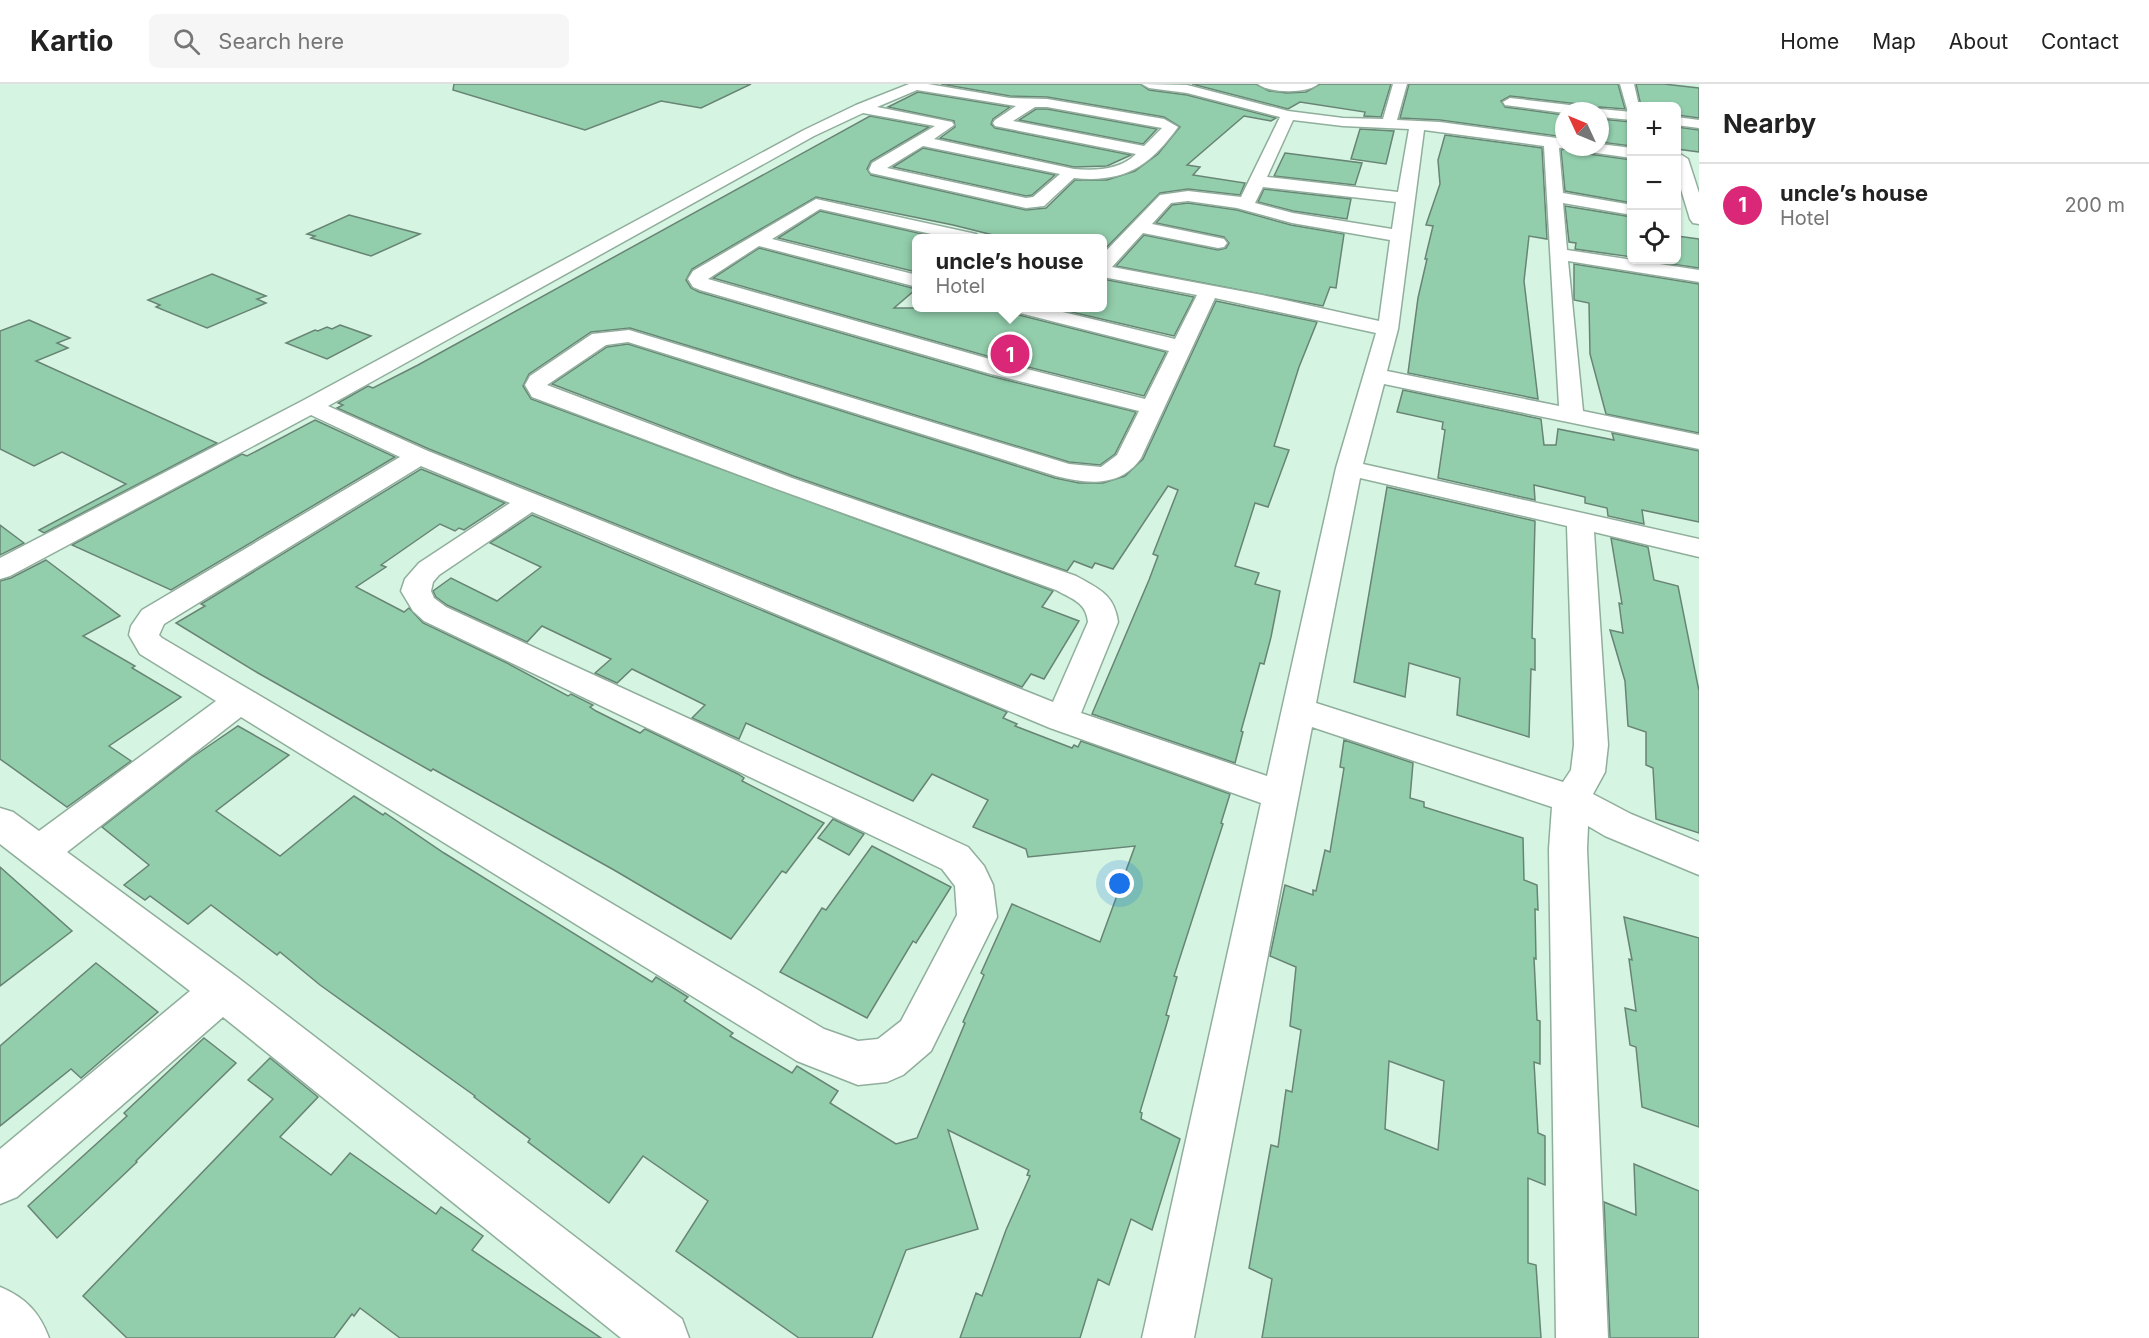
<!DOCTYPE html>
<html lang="en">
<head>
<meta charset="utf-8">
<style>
	:root { --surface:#fff; --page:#f6f6f6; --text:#222; --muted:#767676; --line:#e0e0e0; --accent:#db2777 }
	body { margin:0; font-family:Inter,sans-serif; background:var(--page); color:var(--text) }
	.controls { position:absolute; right:18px; top:18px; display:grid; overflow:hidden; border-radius:9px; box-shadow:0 2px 4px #0004 }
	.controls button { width:54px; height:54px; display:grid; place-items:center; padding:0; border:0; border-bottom:2px solid var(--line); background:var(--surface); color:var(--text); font:30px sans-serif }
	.compass { position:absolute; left:1555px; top:18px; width:54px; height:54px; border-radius:50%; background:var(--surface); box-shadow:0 2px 4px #0004; rotate:314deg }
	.you { position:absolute; left:1120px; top:800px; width:21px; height:21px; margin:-15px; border:4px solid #fff; border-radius:50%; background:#1a73e8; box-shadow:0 0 0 9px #1a73e833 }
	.badge { display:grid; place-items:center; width:39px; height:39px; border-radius:50%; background:var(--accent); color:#fff; font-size:20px; font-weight:700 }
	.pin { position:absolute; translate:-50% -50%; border:3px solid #fff; box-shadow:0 2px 6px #0006 }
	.popup { position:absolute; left:912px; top:150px; width:195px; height:78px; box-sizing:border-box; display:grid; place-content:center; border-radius:9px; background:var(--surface); filter:drop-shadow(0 2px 4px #0005); font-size:20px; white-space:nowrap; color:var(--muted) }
	.popup b { font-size:22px; color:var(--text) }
	.popup::after { content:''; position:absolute; left:50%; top:100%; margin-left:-12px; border:12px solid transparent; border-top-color:var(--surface) }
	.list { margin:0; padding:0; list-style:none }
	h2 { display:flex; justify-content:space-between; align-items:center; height:78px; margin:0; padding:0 24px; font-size:26px }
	h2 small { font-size:20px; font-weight:400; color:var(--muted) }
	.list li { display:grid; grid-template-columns:39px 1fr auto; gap:18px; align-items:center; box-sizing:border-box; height:84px; padding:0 24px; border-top:2px solid var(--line) }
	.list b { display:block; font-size:22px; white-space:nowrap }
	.list p { margin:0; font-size:20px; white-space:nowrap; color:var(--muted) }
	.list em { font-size:20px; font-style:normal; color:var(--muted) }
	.icon { flex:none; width:33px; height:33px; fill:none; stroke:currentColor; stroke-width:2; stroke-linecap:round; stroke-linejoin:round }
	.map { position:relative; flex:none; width:1699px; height:1254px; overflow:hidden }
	header { display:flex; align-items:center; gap:36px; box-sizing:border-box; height:84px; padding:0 30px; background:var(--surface); border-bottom:2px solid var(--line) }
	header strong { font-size:28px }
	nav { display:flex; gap:33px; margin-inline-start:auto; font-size:21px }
	.search { width:420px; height:54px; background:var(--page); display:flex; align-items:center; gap:15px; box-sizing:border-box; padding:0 21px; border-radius:9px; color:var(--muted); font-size:22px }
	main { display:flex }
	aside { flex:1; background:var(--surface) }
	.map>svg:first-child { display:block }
	.building { fill:#92ceac; stroke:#688474; stroke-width:1.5; fill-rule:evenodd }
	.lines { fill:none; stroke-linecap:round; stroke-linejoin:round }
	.minor-casing { stroke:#90ae9c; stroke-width:3 }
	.minor { fill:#fff; fill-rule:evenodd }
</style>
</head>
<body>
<header>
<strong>Kartio</strong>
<div class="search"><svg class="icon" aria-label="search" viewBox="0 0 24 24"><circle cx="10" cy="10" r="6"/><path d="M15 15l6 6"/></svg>Search here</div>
<nav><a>Home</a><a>Map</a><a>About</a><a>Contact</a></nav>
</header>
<main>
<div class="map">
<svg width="1699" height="1254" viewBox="0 0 1699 1254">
	<rect width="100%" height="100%" fill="#d5f4e1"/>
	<g class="building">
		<path d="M 454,0 L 751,0 L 701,24 L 661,17 L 585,46 L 453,6 Z"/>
		<path d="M 941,0 L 1140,0 L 1149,6 L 1187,11 L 1276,34 L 1271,37 L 1244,32 L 1187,81 L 1200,83 L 1193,91 L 1245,99 L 1240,111 L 1188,105 L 1160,109 L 1103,167 L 1103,154 L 1005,154 L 953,141 L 816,113 L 692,185 L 686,196 L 691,204 L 699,208 L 990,292 L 1136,328 L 1115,370 L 1100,381 L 1069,378 L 630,244 L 591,248 L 529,290 L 523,302 L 531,315 L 1053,507 L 1042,523 L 1079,537 L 1044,595 L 1031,590 L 1022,603 L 429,365 L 337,324 L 343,321 L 338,319 L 368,302 L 373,304 L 418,281 L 870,32 L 929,43 L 871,77 L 867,85 L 871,91 L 1026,126 L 1046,124 L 1075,96 L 1107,96 L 1135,87 L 1158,70 L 1180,43 L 1164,33 L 1047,13 L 1010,12 Z"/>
		<path d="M 1192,0 L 1256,0 L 1269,7 L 1287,9 L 1306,8 L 1320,0 L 1391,0 L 1381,33 L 1364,32 L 1365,28 L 1300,18 L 1288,25 Z"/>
		<path d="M 1409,0 L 1618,0 L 1625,25 L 1600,23 L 1594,25 L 1587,21 L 1510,12 L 1501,17 L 1505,23 L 1564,31 L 1564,53 L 1440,36 L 1400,34 Z"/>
		<path d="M 1636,0 L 1664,0 L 1699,4 L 1699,34 L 1677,31 L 1677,22 L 1641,22 Z"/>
		<path d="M 918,8 L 1010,23 L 993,35 L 991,40 L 995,44 L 1131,71 L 1107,82 L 1074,83 L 940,54 L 955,43 L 954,37 L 888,23 Z"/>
		<path d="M 1036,25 L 1047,25 L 1157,45 L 1143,60 L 1019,36 Z"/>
		<path d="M 1600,35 L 1632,38 L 1631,62 L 1600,58 Z"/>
		<path d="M 1677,43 L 1699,46 L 1699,68 L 1677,65 Z"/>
		<path d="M 1360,45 L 1394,47 L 1386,80 L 1351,75 Z"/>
		<path d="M 1445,51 L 1542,64 L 1547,155 L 1529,152 L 1524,197 L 1538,315 L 1408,289 L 1418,214 L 1427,175 L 1425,175 L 1433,142 L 1426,141 L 1440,100 L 1438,76 Z"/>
		<path d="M 1572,63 L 1579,63 L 1589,70 L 1632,76 L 1632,119 L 1565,107 L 1561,66 Z"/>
		<path d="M 923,64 L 1055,91 L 1032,111 L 1026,112 L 893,83 Z"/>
		<path d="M 1285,69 L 1362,79 L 1355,101 L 1274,92 Z"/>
		<path d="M 1264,105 L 1351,115 L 1347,135 L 1293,127 L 1258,118 Z"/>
		<path d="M 1188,119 L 1237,126 L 1291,141 L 1344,150 L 1336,204 L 1330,203 L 1323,222 L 1116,182 L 1144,151 L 1218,166 L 1226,164 L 1229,159 L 1224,153 L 1156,139 L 1172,121 Z"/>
		<path d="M 1565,122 L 1632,133 L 1632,173 L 1575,165 L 1576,159 L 1569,158 Z"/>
		<path d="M 820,127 L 936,153 L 917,154 L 917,183 L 912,187 L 778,154 Z"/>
		<path d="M 349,131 L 420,150 L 371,172 L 311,154 L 315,152 L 307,150 Z"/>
		<path d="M 1677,152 L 1699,155 L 1699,184 L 1645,176 L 1677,176 Z"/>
		<path d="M 759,164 L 916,205 L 894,224 L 1011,224 L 1015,230 L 1166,268 L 1144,312 L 1008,278 L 713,194 Z"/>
		<path d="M 1574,180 L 1699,200 L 1699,349 L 1606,330 L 1590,270 L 1589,219 L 1574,216 Z"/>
		<path d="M 212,190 L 266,212 L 257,215 L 266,219 L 207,244 L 156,223 L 160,221 L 148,216 Z"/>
		<path d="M 1103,195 L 1194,213 L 1174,252 L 1054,224 L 1103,224 Z"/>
		<path d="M 1216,217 L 1317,238 L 1299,283 L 1274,362 L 1289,366 L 1268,423 L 1255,419 L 1235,482 L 1259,489 L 1255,500 L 1280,507 L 1271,553 L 1264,580 L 1260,579 L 1241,647 L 1243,648 L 1235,679 L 1092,630 L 1149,496 L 1158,472 L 1153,470 L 1178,406 L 1168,402 L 1113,485 L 1095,479 L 1092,484 L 1074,477 L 1067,487 L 793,392 L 552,300 L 607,263 L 628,260 L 1055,394 L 1079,399 L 1103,399 L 1125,392 L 1143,375 Z"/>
		<path d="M 29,236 L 70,254 L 57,259 L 68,264 L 36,277 L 217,359 L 44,449 L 39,446 L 126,400 L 62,368 L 34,382 L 0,365 L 0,247 Z"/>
		<path d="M 340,241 L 371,252 L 327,275 L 286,259 L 315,246 L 318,247 L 327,243 L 332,245 Z"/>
		<path d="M 1403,306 L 1541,335 L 1544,361 L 1556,361 L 1558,345 L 1614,356 L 1612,349 L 1699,367 L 1699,438 L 1642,426 L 1644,440 L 1608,432 L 1607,424 L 1585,419 L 1585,413 L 1534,401 L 1535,416 L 1438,394 L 1445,346 L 1442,345 L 1443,338 L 1397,328 Z"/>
		<path d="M 315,336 L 395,373 L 171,506 L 72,461 L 242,370 L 247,372 Z"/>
		<path d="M 421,385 L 505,419 L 464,446 L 459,444 L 455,447 L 440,440 L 381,481 L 386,483 L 356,503 L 404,528 L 409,524 L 423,539 L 507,579 L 568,612 L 571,610 L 593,621 L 590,623 L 596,627 L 640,649 L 645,645 L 738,690 L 744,694 L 742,697 L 824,739 L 786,789 L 782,787 L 731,855 L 614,786 L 433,685 L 431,687 L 258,589 L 176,539 L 205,522 L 201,520 Z"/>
		<path d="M 1387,403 L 1535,437 L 1532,554 L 1535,555 L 1535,586 L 1531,585 L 1529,653 L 1457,631 L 1460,594 L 1409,579 L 1405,613 L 1354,598 Z"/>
		<path d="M 532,431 L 1007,628 L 1003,634 L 1017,640 L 1015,642 L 1072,664 L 1074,661 L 1078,663 L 1081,657 L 1230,710 L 1221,739 L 1223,740 L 1174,892 L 1177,893 L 1166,931 L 1169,932 L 1140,1028 L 1142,1029 L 1141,1035 L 1180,1055 L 1152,1146 L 1131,1135 L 1109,1201 L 1098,1195 L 1080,1254 L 960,1254 L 976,1209 L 982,1212 L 1006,1146 L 1030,1092 L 1027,1091 L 1029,1086 L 948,1046 L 978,1145 L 906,1166 L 872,1254 L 799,1254 L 676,1167 L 708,1117 L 643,1072 L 609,1119 L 528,1058 L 530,1055 L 474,1013 L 475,1012 L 320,901 L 280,868 L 277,871 L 211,821 L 188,840 L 150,812 L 145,816 L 124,801 L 149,781 L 102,743 L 191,674 L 238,642 L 289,671 L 216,727 L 280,772 L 354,712 L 383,731 L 385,729 L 444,769 L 652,898 L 656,893 L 688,913 L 684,917 L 733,949 L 730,952 L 792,989 L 797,982 L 838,1007 L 830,1019 L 896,1060 L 917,1054 L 965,939 L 963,938 L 984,891 L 981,889 L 1012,820 L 1100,858 L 1135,762 L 1028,773 L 1026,765 L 973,743 L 988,716 L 932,690 L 913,717 L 746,639 L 739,655 L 692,634 L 705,621 L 632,585 L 617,599 L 595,589 L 611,575 L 542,542 L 527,558 L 447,521 L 436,513 L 433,507 L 451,494 L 497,517 L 541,483 L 490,459 Z"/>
		<path d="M 0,441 L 24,459 L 0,471 Z"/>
		<path d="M 1611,454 L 1648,463 L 1654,496 L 1678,502 L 1699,607 L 1699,749 L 1656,735 L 1653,684 L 1646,681 L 1646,648 L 1628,642 L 1625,597 L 1610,546 L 1623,549 L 1619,519 L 1622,520 Z"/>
		<path d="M 46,476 L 120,532 L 83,552 L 135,582 L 132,584 L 181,613 L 109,662 L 131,677 L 67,723 L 0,675 L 0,497 L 11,494 Z"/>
		<path d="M 1344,656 L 1413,679 L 1410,714 L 1424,718 L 1424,723 L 1523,754 L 1524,796 L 1537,801 L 1538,826 L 1535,825 L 1536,875 L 1534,874 L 1537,936 L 1540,937 L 1540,980 L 1534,978 L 1538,1049 L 1545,1052 L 1545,1101 L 1528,1094 L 1528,1179 L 1536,1181 L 1541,1254 L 1262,1254 L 1272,1195 L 1249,1184 L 1271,1061 L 1278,1063 L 1286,1006 L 1292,1008 L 1301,946 L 1290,942 L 1296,883 L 1270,872 L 1285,801 L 1313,811 L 1313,806 L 1316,807 L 1325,766 L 1330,768 L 1344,684 L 1340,683 ZM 1389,977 L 1444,997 L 1438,1066 L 1385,1045 Z"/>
		<path d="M 833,735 L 864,750 L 849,771 L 818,754 Z"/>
		<path d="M 872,762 L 951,803 L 916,859 L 913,857 L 867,934 L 780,888 L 822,824 L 826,826 Z"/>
		<path d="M 0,783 L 72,847 L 0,902 Z"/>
		<path d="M 1624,833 L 1699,854 L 1699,1043 L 1642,1023 L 1636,963 L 1630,961 L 1625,924 L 1636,927 L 1629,875 L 1632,876 Z"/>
		<path d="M 96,879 L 158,928 L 81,994 L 71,985 L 0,1042 L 0,962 Z"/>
		<path d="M 204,954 L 236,979 L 136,1077 L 137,1078 L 57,1154 L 28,1122 L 127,1032 L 124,1029 Z"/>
		<path d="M 270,974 L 318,1013 L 280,1053 L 331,1091 L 350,1069 L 436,1130 L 441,1123 L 483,1152 L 472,1166 L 601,1254 L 400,1254 L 360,1224 L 354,1232 L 352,1230 L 334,1254 L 127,1254 L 83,1212 L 273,1015 L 248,996 Z"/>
		<path d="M 1634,1080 L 1699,1107 L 1699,1254 L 1610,1254 L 1604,1118 L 1636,1131 Z"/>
	</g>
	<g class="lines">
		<defs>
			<g id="minor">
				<path d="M 909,0 L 928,0 L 1010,14 L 1047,15 L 1164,35 L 1178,43 C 1149,83 1124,99 1074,94 L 1044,122 L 1026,124 L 871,89 L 869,86 L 872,79 L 935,42 L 863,29 L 814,52 L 328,322 L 428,367 L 1053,618 L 1088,538 C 1086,518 1072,515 1056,506 L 774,404 L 532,313 L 525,301 L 530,292 L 592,250 L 629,246 L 1069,380 L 1101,383 L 1117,371 L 1139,327 L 991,290 L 700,206 L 693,203 L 688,195 L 693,187 L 816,115 L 976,150 L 979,154 L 949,154 L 820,125 L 772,155 L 917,191 L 917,203 L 759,162 L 708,195 L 1007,280 L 1145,315 L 1169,267 L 1016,228 L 1013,224 L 1046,224 L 1175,255 L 1197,211 L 1103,193 L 1103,170 L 1160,111 L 1188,107 L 1241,113 L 1280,33 L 1187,9 L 1149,4 L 1142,0 L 1187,1 L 1288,27 L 1343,34 L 1383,35 L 1393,0 L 1407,0 L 1397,36 L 1440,38 L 1564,55 L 1564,63 L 1570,63 L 1559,64 L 1563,109 L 1632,121 L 1632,131 L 1563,119 L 1567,166 L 1699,186 L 1699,198 L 1568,177 L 1583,327 L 1699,351 L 1699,365 L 1384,300 L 1363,380 L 1699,455 L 1699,473 L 1594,448 L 1608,661 L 1605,688 L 1593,710 L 1631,730 L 1699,758 L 1699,791 L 1605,752 L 1588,742 L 1587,765 L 1608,1254 L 1556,1254 L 1549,765 L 1552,723 L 1312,643 L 1194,1254 L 1142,1254 L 1261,719 L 1050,644 L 532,428 L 439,491 L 433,498 L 431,507 L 434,514 L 446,523 L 968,763 L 984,782 L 993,801 L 997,833 L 931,967 L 903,991 L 887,998 L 858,1001 L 797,977 L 241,633 L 67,768 L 237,893 L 682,1235 L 689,1254 L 621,1254 L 223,933 L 17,1113 L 0,1120 L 0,1065 L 190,907 L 0,760 L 0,724 L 13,728 L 39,747 L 216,617 L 140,570 L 129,551 L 131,542 L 142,526 L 400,373 L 311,331 L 10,492 L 0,495 L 0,474 L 302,317 L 804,46 L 856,21 ZM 917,6 L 1016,22 L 995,36 L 993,39 L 995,42 L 1136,70 C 1120,86 1096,87 1074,85 L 934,55 L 954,41 L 952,38 L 877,23 ZM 1035,23 L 1047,23 L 1162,44 L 1144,62 L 1013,37 ZM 1293,36 L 1343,42 L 1409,45 L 1398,108 L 1267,93 ZM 1424,46 L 1544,62 L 1559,322 L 1387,287 L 1398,245 ZM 923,62 L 1060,90 L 1033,113 L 1026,114 L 887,84 ZM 1263,103 L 1396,118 L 1392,145 L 1293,129 L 1255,119 ZM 1188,117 L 1237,124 L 1292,139 L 1390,156 L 1379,237 L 1262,211 L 1112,183 L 1143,149 L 1218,164 L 1224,163 L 1227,159 L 1224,155 L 1152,140 L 1171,119 ZM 1215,214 L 1376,249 L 1336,384 L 1267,692 L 1081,629 L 1118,538 C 1114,510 1099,505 1076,492 L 792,394 L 547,301 L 606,261 L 628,258 L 1056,392 C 1087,400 1120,404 1141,374 ZM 421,382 L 510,419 L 419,479 L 405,495 L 401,507 L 413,527 L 424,537 L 942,785 L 955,802 L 957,831 L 901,937 L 878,955 L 858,957 L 824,945 L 162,554 L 159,551 L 164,540 ZM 1360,394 L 1567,442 L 1574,661 L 1571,686 L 1563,698 L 1316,619 Z"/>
				<path d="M 1258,0 L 1318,0 C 1307,10 1268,9 1258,0 Z"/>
				<path d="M 1620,0 L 1634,0 L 1639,22 L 1632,22 L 1632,26 L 1627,25 Z"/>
				<path d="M 1510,14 L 1587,23 L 1594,27 L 1564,29 L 1505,21 L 1503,18 Z"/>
				<path d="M 1600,25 L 1632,28 L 1632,36 L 1600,33 L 1600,27 L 1594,27 Z"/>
				<path d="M 1676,33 L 1699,36 L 1699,44 L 1676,41 Z"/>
				<path d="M 1600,60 L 1632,64 L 1632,74 L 1589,68 L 1581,63 L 1600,63 Z"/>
				<path d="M 1680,70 L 1688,75 L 1699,109 L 1699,140 L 1693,139 L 1690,135 L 1676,89 L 1676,71 Z"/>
				<path d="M 0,1203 C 26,1214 39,1228 49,1254 L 0,1254 Z"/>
			</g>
		</defs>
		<use href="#minor" class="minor-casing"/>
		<use href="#minor" class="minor"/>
	</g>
</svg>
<div class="controls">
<button>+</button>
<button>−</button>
<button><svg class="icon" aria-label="locate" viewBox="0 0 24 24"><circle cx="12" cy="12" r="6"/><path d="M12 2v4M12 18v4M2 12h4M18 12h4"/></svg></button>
</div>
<svg class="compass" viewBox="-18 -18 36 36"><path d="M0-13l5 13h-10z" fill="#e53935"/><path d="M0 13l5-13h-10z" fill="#767676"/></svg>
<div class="you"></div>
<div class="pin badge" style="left:1010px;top:270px">1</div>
<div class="popup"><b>uncle’s house</b>Hotel</div>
</div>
<aside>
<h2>Nearby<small></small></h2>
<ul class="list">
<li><span class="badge">1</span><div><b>uncle’s house</b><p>Hotel</p></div><em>200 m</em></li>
</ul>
</aside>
</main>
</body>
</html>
